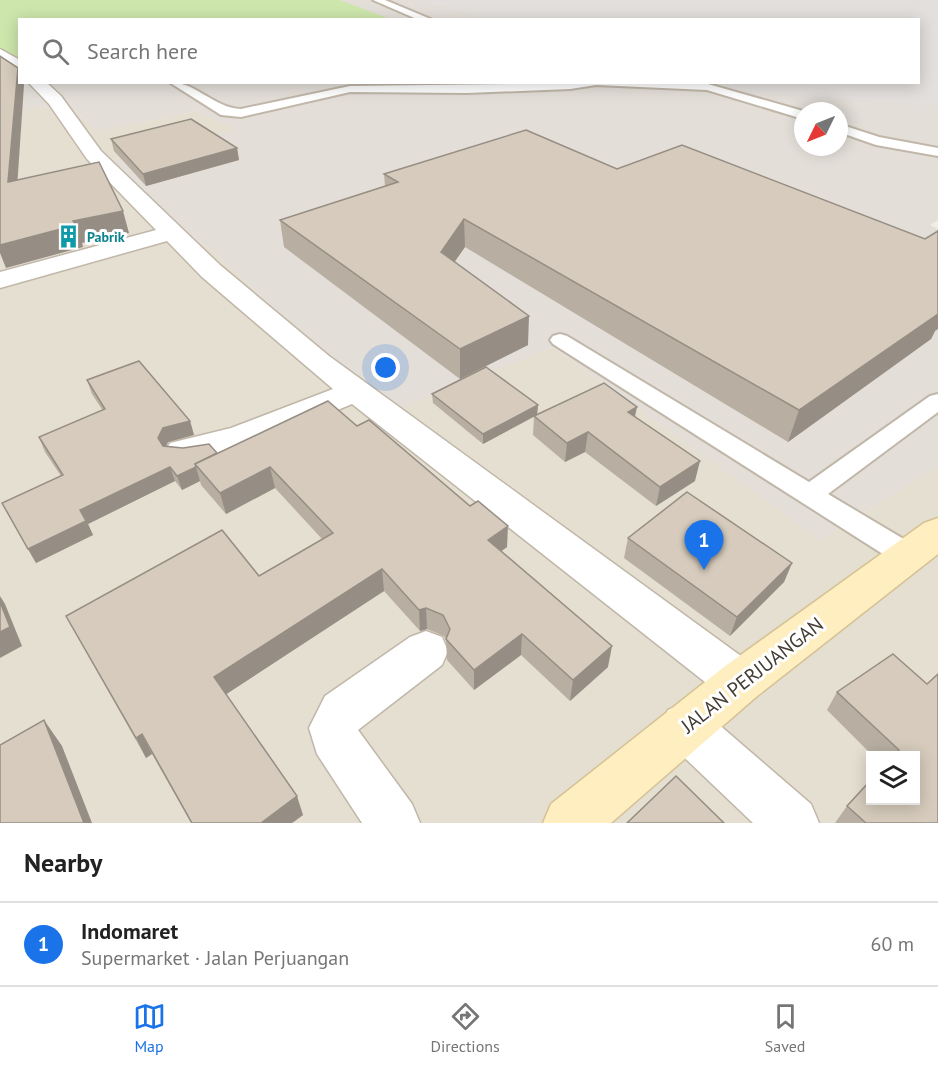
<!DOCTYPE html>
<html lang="en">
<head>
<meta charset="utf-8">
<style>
	:root { --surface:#fff; --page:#f6f6f6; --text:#222; --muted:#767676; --line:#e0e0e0; --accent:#1a73e8 }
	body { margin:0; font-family:"PT Sans",sans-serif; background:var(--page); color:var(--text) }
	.controls { position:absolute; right:18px; bottom:18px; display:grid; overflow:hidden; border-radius:0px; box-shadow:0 3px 15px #0003 }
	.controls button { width:54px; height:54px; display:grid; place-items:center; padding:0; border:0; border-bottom:2px solid var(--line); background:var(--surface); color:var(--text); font:30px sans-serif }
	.compass { position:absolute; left:794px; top:102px; width:54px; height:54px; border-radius:50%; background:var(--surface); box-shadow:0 3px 15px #0003; rotate:227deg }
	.you { position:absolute; left:386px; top:368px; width:21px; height:21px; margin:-15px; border:4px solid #fff; border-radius:50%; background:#1a73e8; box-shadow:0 0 0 9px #1a73e833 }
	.badge { display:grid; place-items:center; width:39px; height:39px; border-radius:50%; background:var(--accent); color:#fff; font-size:20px; font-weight:700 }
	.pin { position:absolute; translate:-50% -50px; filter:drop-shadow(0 2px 3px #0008) }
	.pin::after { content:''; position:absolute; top:32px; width:21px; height:18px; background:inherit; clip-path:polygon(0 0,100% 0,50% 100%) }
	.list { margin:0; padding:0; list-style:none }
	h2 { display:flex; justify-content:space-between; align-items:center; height:78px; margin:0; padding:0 24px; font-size:26px }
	h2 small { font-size:20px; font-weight:400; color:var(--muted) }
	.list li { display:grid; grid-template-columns:39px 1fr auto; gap:18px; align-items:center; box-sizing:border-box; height:84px; padding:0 24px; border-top:2px solid var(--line) }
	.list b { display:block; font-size:22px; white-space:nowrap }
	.list p { margin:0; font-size:20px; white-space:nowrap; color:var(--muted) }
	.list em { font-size:20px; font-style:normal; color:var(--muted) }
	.icon { flex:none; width:33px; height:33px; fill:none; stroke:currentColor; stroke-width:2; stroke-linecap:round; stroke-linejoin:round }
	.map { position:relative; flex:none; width:938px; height:823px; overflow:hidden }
	.search { position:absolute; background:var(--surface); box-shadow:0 3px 15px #0003; left:18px; right:18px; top:18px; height:66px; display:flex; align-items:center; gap:15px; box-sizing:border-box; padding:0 21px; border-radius:0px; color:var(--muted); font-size:22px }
	.sheet { height:162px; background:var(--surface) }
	nav { display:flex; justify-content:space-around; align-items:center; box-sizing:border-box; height:84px; border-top:2px solid var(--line); background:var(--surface); font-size:16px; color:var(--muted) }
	nav a { display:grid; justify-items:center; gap:3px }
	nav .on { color:var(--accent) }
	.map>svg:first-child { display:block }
	.residential { fill:#e5dfd1; fill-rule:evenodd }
	.industrial { fill:#e3ded8; fill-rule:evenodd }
	.green { fill:#cde6ab }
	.parking { fill:#e2dfdc }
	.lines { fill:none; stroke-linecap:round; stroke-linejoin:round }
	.lane-casing { stroke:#c0b7a9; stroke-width:4 }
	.street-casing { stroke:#c0b7a9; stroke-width:3 }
	.secondary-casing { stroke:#d5c295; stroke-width:3 }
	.lane { fill:#fff; fill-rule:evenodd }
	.street { fill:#fff; fill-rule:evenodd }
	.secondary { fill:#feeec0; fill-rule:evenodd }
	.wall { fill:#b8afa2 }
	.shaded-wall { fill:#968e84 }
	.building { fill:#d6cbbc; stroke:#968e84; stroke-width:1.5 }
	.labels { text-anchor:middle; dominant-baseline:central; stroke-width:6; stroke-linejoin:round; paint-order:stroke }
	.far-culture-label { font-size:14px; font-weight:bold; fill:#0d838f; stroke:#fff; text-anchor:start }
	.near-street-label { font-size:20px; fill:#433d33; stroke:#fff }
</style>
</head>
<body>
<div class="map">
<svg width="938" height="823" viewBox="0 0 938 823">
	<rect width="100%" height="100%" fill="#f1ede3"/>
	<path class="residential" d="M 68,104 L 98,132 L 197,111 L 238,130 L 104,162 L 221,259 L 388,413 L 553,347 L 820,540 L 938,466 L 938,823 L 0,823 L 0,115 ZM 870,756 L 916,756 L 916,800 L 870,800 Z"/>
	<path class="industrial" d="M 340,0 L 938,0 L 938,220 L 930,225 L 938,229 L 938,466 L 820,540 L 553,347 L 389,414 L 221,259 L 104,162 L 237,130 L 197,111 L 98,132 L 68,104 L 0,115 L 20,82 L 918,82 L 918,20 L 390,20 ZM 803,111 L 839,111 L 839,147 L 803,147 Z"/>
	<path class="green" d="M 0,0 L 340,0 L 390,19 L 20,20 L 19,67 L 0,59 Z"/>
	<path class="parking" d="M 420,0 L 938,0 L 938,106 L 727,90 L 703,83 L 918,82 L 918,20 L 487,20 Z"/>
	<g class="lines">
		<defs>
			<g id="lane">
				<path d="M 373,0 L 385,0 L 433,20 L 419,20 Z"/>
				<path d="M 169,82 C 196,82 214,108 241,109 L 350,86 L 685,82 L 708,84 L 803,111 L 803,119 L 707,90 L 596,85 L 570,89 L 467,93 L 350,92 L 241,117 L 221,115 Z"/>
				<path d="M 839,124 L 879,137 L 938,148 L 938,156 L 876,145 L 839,132 Z"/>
				<path d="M 560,334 L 567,336 L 809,482 L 930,396 L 938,394 L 938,412 L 828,494 L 917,547 L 921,555 L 917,563 L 907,566 L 897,563 L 553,344 L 550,340 L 553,336 Z"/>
			</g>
			<g id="street">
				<path d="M 0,49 L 20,60 L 20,72 L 0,61 Z"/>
				<path d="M 28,82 L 46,82 L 61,96 L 101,151 L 220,265 L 329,356 L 756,667 L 763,682 L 756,697 L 740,703 L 724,697 L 352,404 C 313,420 207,470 170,459 L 165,451 L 170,443 L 231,428 L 333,389 L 202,277 L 167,241 L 0,288 L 0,272 L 156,230 L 87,159 L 49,104 Z"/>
				<path d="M 426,631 L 442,637 L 448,651 L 442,665 L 358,730 L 412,804 L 420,823 L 362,823 L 317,754 L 309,728 L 325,696 L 410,637 Z"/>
				<path d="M 685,703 L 702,710 L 811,804 L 819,823 L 753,823 L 668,742 L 661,726 L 668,710 Z"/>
			</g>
			<path id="secondary" d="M 938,518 L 938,554 L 756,697 L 611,823 L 543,823 L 551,804 L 724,667 L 924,523 Z"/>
		</defs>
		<use href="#lane" class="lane-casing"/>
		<use href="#street" class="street-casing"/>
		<use href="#secondary" class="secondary-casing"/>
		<use href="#lane" class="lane"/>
		<use href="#street" class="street"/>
		<use href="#secondary" class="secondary"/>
	</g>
	<g class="wall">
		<path d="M 111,139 L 237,148 L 239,160 L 146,186 L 114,151 Z"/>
		<path d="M 384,174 L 935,331 L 931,339 L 788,442 L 465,247 L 454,261 L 528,345 L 460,379 L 284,247 L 280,220 L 385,186 Z"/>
		<path d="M 87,380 L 190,421 L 194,435 L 168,442 L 166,446 L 217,453 L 357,426 L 507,547 L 501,551 L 608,667 L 570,701 L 521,655 L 474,690 L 447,660 L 446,640 L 444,636 L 427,629 L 420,631 L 384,591 L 226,694 L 303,815 L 292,823 L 191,823 L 152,754 L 146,758 L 77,636 L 259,576 L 322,539 L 275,488 L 226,514 L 201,485 L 200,481 L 182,490 L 175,481 L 88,524 L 93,535 L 36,563 L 2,503 L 61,476 L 45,452 L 39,437 L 103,411 L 92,394 Z"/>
		<path d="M 432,394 L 538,405 L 537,415 L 483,444 L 433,403 Z"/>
		<path d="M 534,416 L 635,416 L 695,481 L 656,506 L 585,452 L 565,462 L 533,435 Z"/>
		<path d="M 628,538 L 792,563 L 784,582 L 730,636 L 624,558 Z"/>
		<path d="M 893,654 L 938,823 L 835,823 L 847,806 L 915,756 L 873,756 L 827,710 L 837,692 Z"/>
	</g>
	<g class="shaded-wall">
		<path d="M 18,68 L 20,71 L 20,82 L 23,82 L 24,85 L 16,203 L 8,182 Z"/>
		<path d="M 237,148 L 239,160 L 146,186 L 143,174 Z"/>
		<path d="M 123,211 L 129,233 L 82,243 L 83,247 L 6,268 L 0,253 L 0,245 L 73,221 Z"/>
		<path d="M 464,219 L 465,247 L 442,280 L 441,252 Z"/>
		<path d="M 938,311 L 938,329 L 935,331 L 931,339 L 788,442 L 799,410 Z"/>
		<path d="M 529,316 L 528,345 L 460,379 L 460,349 Z"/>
		<path d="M 538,405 L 537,415 L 483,444 L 483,434 Z"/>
		<path d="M 637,407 L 633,426 L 628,412 Z"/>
		<path d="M 190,421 L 194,435 L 168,442 L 163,452 L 158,438 L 163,428 Z"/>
		<path d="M 588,432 L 585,452 L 565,462 L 567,443 Z"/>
		<path d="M 700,461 L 695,481 L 656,506 L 660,487 Z"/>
		<path d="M 170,467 L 175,481 L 88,524 L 93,535 L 36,563 L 28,549 L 80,510 Z"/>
		<path d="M 196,467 L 200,481 L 182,490 L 177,476 Z"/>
		<path d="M 270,467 L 275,488 L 226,514 L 220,493 Z"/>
		<path d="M 508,526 L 507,547 L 488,561 L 488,540 Z"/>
		<path d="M 792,563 L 784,582 L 730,636 L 737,617 Z"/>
		<path d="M 382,569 L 384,591 L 222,697 L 214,677 Z"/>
		<path d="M 0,596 L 5,604 L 22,646 L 0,658 Z"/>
		<path d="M 426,608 L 427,629 L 420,631 L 419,610 Z"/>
		<path d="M 522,634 L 521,655 L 474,690 L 474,670 Z"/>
		<path d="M 612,646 L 608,667 L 570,701 L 573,680 Z"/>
		<path d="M 44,720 L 62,746 L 92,823 L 84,823 Z"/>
		<path d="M 142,734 L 152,754 L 146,758 L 136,738 Z"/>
		<path d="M 297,796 L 303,815 L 292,823 L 261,823 Z"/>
	</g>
	<g class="building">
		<path d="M 0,56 L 18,68 L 8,182 L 99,162 L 123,211 L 73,221 L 76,225 L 0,245 Z"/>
		<path d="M 191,119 L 237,148 L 143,174 L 111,139 Z"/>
		<path d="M 526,130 L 617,169 L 682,145 L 925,239 L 938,231 L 938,314 L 799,410 L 464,219 L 441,252 L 529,316 L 460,349 L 280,220 L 398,182 L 384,174 Z"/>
		<path d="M 139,361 L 190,421 L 163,428 L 158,438 L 163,446 L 183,448 L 209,444 L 217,453 L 195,464 L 196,467 L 177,476 L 170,467 L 80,510 L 86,521 L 28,549 L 2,503 L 63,475 L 39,437 L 105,409 L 87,380 Z"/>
		<path d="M 486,367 L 538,405 L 483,434 L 432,394 Z"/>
		<path d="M 604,383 L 637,407 L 628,412 L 700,461 L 660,487 L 588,432 L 567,443 L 534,416 Z"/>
		<path d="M 328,401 L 357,426 L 369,420 L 470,506 L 478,501 L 508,526 L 488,540 L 612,646 L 573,680 L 522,634 L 474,670 L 446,639 L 450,629 L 443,615 L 426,608 L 419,610 L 382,569 L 214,677 L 297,796 L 261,823 L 192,823 L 142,734 L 136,738 L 66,616 L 222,530 L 259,576 L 333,533 L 270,467 L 220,493 L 195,464 Z"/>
		<path d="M 687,492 L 792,563 L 737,617 L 628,538 Z"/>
		<path d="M 0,602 L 10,627 L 0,632 Z"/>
		<path d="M 893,654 L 927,684 L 938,674 L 938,823 L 866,823 L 847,806 L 870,781 L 870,801 L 915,801 L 915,756 L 894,756 L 899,750 L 837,692 Z"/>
		<path d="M 44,720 L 84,823 L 0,823 L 0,745 Z"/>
		<path d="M 676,776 L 724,823 L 627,823 Z"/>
	</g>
	<defs>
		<symbol id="building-bare" viewBox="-9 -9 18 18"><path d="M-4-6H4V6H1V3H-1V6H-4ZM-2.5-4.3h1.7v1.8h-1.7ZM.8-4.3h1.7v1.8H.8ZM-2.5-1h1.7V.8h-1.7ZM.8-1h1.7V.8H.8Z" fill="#0f9aa8" stroke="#fff" stroke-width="2.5" paint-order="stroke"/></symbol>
	</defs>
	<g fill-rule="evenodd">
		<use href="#building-bare" x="52" y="220" width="33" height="33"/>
	</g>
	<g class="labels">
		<g class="far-culture-label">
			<text x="87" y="237">Pabrik</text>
		</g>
		<g class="near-street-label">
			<text transform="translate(752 675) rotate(-38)">JALAN PERJUANGAN</text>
		</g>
	</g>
</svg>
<div class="controls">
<button><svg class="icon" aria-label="layers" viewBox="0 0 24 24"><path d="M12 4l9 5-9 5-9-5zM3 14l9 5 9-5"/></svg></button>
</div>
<svg class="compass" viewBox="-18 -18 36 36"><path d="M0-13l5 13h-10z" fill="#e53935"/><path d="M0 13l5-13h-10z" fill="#767676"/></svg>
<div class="you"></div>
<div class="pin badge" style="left:704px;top:570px">1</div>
<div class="search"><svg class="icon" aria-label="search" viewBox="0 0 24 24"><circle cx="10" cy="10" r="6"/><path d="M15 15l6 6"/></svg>Search here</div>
</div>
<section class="sheet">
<h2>Nearby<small></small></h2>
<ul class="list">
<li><span class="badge">1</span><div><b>Indomaret</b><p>Supermarket · Jalan Perjuangan</p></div><em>60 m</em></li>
</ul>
</section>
<nav>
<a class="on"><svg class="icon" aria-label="map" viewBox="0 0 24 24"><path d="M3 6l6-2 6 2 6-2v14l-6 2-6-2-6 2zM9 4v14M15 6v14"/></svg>Map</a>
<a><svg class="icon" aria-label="directions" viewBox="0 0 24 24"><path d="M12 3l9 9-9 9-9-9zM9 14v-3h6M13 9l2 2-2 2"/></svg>Directions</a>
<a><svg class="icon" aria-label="saved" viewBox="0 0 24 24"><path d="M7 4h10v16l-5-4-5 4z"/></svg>Saved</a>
</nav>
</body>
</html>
